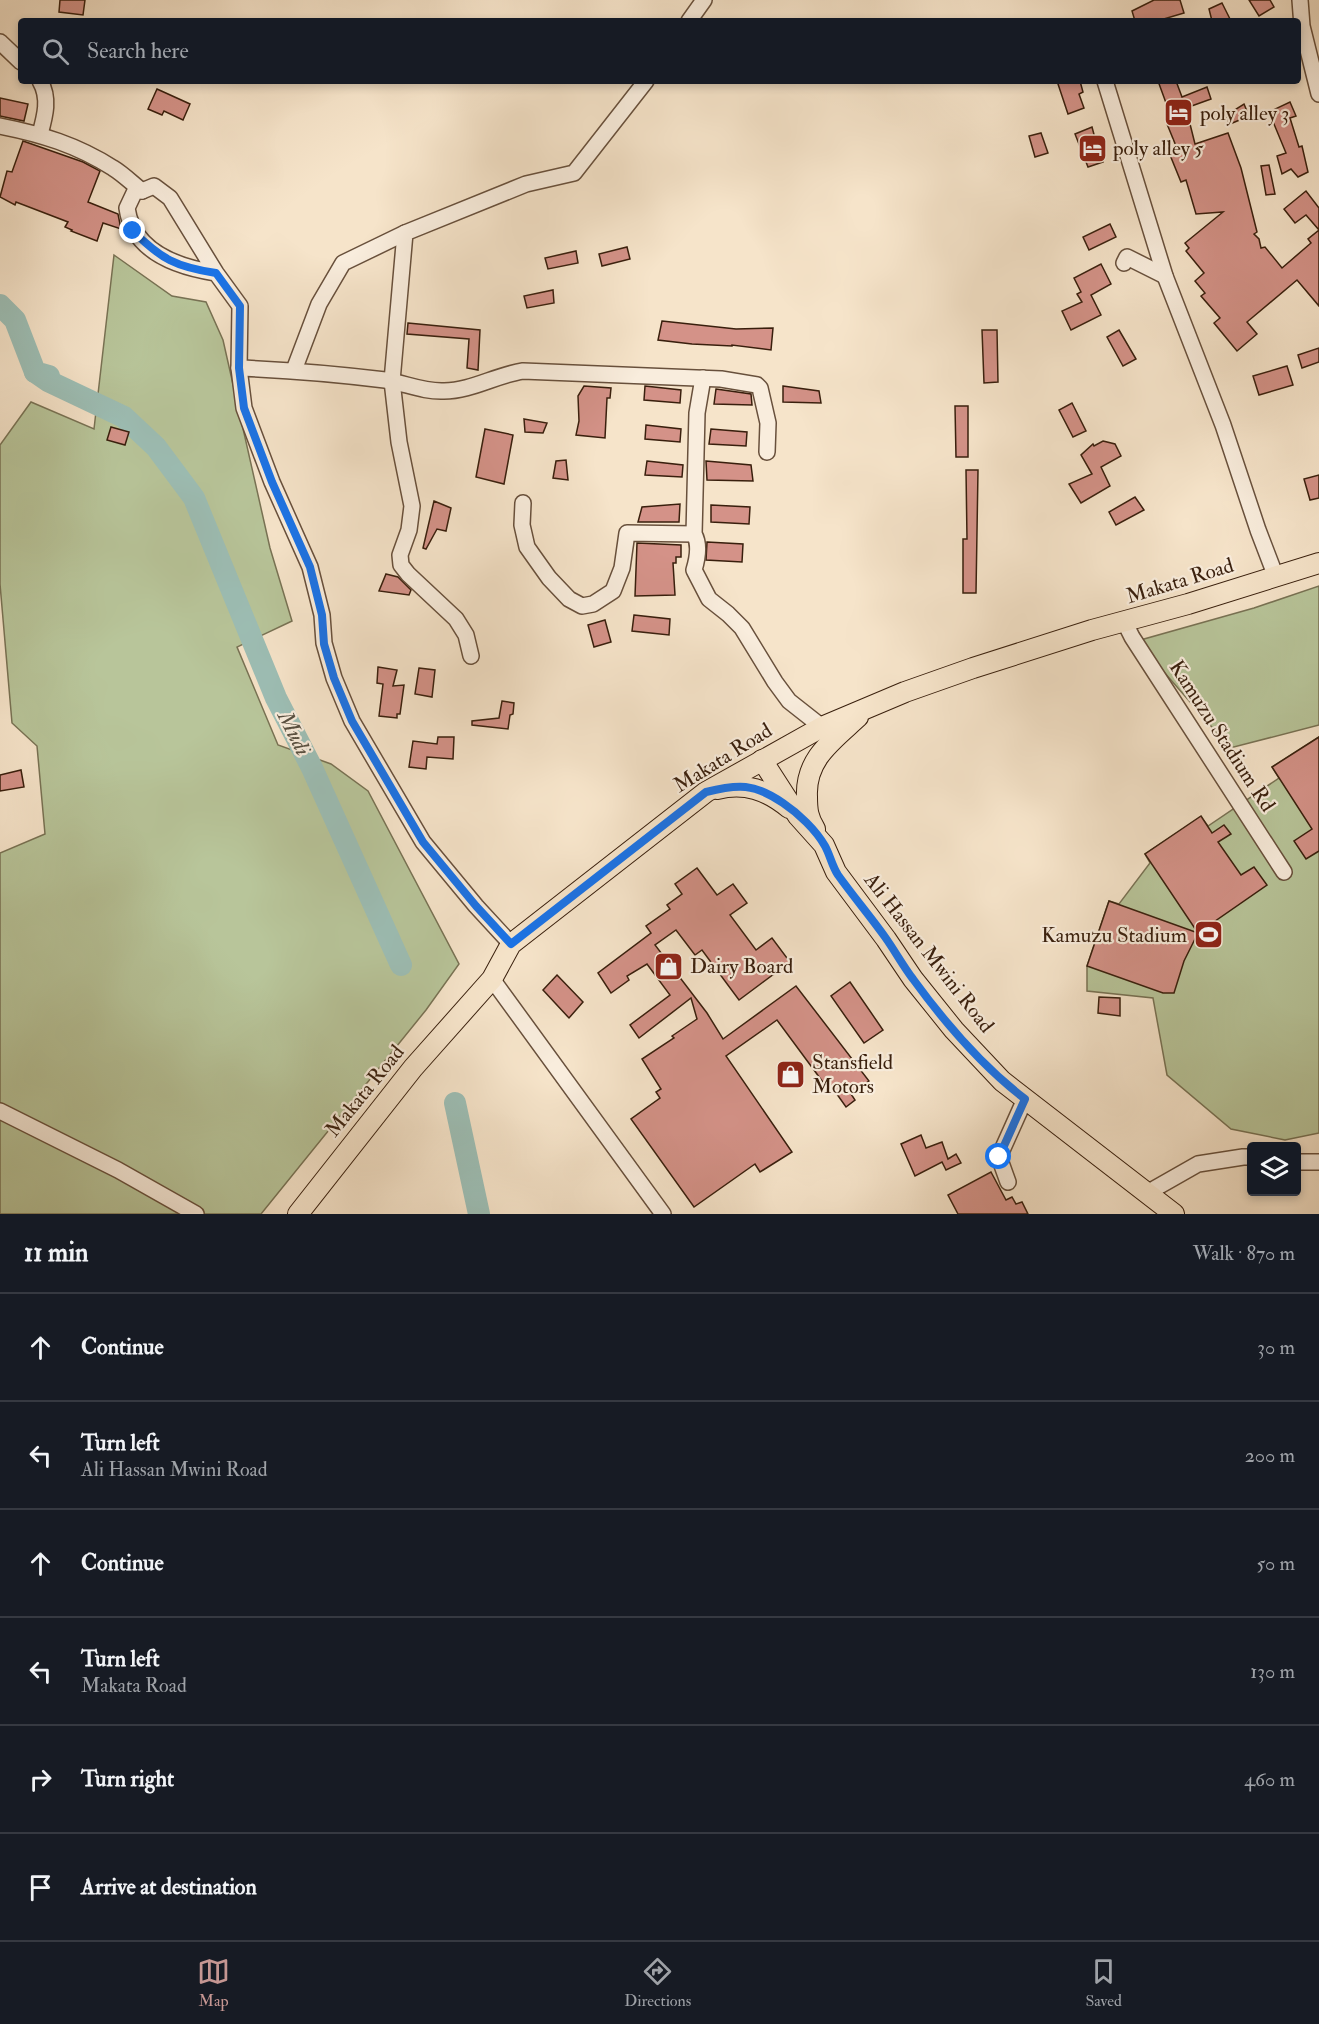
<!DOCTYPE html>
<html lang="en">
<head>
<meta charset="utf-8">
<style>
	:root { --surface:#171b24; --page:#242831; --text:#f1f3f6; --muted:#9ea1a6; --line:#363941; --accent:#c59692 }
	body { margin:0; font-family:"IM FELL Double Pica",serif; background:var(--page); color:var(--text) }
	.controls { position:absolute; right:18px; bottom:18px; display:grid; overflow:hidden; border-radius:6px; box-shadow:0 3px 9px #0003 }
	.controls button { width:54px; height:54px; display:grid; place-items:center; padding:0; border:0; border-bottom:2px solid var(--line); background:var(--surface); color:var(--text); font:30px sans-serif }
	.stop { position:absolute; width:18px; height:18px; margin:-14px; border:4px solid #1a73e8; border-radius:50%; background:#fff }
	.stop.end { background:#1a73e8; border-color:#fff; box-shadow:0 2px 6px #0008 }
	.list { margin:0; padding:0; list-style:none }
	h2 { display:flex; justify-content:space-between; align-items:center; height:78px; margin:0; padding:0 24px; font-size:26px }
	h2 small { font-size:20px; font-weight:400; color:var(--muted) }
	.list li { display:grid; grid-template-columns:39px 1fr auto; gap:18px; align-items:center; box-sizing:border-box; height:108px; padding:0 24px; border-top:2px solid var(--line) }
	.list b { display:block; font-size:22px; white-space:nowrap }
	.list p { margin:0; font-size:20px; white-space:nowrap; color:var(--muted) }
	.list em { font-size:20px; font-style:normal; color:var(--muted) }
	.icon { flex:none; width:33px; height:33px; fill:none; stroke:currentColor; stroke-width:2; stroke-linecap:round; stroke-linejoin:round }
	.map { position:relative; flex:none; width:1319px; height:1214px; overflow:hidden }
	.search { position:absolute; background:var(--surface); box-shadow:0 3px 9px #0003; left:18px; right:18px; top:18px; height:66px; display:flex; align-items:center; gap:15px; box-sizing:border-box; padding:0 21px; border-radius:6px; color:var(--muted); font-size:22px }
	.sheet { height:726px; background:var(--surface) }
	nav { display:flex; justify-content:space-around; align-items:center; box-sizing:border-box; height:84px; border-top:2px solid var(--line); background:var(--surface); font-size:16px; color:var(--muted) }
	nav a { display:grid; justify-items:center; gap:3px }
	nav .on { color:var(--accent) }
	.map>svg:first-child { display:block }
	.green { fill:#b8c59a; stroke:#787254; stroke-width:1.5 }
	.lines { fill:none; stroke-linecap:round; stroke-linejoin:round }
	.river { stroke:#9dbfb6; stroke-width:22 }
	.building { fill:#d49288; stroke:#391f0d; stroke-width:1.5 }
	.minor-casing { stroke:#68503c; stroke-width:18 }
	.major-casing { stroke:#391f0d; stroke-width:22 }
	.minor { stroke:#f9eddd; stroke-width:15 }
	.major { stroke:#f6e4ca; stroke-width:20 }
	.route { stroke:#1a73e8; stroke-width:8 }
	.labels { text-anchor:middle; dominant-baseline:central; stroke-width:4.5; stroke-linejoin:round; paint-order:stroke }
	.poi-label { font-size:21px; fill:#391f0d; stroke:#f9eddd; text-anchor:start }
	.street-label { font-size:21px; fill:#391f0d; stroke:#f9eddd }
	.water-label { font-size:22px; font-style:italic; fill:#574f40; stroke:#f9eddd }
</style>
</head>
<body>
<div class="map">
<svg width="1319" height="1214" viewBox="0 0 1319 1214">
	<rect width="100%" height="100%" fill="#f6e4ca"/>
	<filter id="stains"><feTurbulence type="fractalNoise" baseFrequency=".00333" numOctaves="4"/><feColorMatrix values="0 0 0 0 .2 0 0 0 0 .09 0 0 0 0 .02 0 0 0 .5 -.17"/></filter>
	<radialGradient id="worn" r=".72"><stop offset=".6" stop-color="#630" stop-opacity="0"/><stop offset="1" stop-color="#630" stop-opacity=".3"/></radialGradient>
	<g class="green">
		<path d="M 114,255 L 172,296 L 206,302 L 223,340 L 270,548 L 292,621 L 237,647 L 278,745 L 331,764 L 368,791 L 459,964 L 426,1010 L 261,1214 L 0,1214 L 0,853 L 45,834 L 37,746 L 12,723 L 0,584 L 0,445 L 31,402 L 94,429 Z"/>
		<path d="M 1319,586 L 1319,725 L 1230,748 L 1137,641 L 1254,608 Z"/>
		<path d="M 1319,737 L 1319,1133 L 1285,1140 L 1231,1129 L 1167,1075 L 1153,998 L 1087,991 L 1087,966 L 1109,901 L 1119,904 L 1150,863 L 1145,854 L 1201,817 L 1208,826 L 1279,778 L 1272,767 Z"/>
	</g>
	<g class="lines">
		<g class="river">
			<path d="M 0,305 L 15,320 L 35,372 L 49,376"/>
			<path d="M 35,372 L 48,381 L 124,417 L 156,447 L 194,498 L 276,698 L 312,768 L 401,965"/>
			<path d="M 455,1103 L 479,1214"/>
		</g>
	</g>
	<g class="building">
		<path d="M 60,0 L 85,0 L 83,15 L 59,12 Z"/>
		<path d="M 1154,0 L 1180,0 L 1184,13 L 1157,21 L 1135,21 L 1132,11 Z"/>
		<path d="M 1249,0 L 1270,0 L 1274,7 L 1259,16 Z"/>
		<path d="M 1222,3 L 1231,21 L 1212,21 L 1209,9 Z"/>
		<path d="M 1057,81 L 1080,81 L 1083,92 L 1079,94 L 1084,108 L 1068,114 Z"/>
		<path d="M 1158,81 L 1176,81 L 1182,97 L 1207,87 L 1211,99 L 1186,108 L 1195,144 L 1228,133 L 1241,168 L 1257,232 L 1254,234 L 1259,239 L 1261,248 L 1265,247 L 1282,268 L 1311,243 L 1308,239 L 1319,230 L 1306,215 L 1295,223 L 1284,209 L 1306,191 L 1319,208 L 1319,306 L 1297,280 L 1247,322 L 1257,334 L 1237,351 L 1214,323 L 1220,318 L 1201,296 L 1205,293 L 1195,281 L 1204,273 L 1186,251 L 1189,248 L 1185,243 L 1223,212 L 1196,214 L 1186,180 L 1181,182 L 1168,150 L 1176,146 L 1167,124 L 1173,122 Z"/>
		<path d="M 157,89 L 190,104 L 183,120 L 164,111 L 162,115 L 148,109 Z"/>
		<path d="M 0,98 L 28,104 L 24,121 L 0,116 Z"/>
		<path d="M 1290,102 L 1296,116 L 1290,118 L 1299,147 L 1302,146 L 1308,172 L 1298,177 L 1291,169 L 1282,174 L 1277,156 L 1286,153 L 1269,112 Z"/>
		<path d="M 1244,104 L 1249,116 L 1230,124 L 1225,116 Z"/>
		<path d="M 1092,127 L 1096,142 L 1100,141 L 1104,154 L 1101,155 L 1103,162 L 1088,167 L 1075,134 Z"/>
		<path d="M 1041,133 L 1048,153 L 1035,157 L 1029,136 Z"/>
		<path d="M 23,141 L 83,162 L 100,171 L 88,202 L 118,214 L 121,229 L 103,223 L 97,241 L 71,231 L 72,230 L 65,227 L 68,222 L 16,202 L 15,205 L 0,197 L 7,171 L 12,172 Z"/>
		<path d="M 1269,165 L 1275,194 L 1266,195 L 1261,166 Z"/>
		<path d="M 1110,224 L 1116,237 L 1089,250 L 1083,237 Z"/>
		<path d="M 627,247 L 630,259 L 602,266 L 599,254 Z"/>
		<path d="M 576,251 L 578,263 L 548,269 L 545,258 Z"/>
		<path d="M 1101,264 L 1111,284 L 1091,295 L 1101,315 L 1071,330 L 1062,311 L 1082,302 L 1077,294 L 1081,292 L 1074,278 Z"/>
		<path d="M 553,290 L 554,303 L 527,308 L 524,296 Z"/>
		<path d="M 662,321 L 736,329 L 773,328 L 771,350 L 732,345 L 732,346 L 692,344 L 658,340 Z"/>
		<path d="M 408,323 L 480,330 L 478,370 L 467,368 L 469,339 L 407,334 Z"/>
		<path d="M 982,330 L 997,330 L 998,382 L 984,383 Z"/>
		<path d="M 1119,330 L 1136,359 L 1123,366 L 1107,337 Z"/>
		<path d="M 1319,348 L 1319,362 L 1302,368 L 1298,355 Z"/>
		<path d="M 1287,366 L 1293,385 L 1259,395 L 1253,376 Z"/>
		<path d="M 584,386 L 611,388 L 610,398 L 607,398 L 605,438 L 576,435 L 579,421 L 578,396 Z"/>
		<path d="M 645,386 L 681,390 L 680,403 L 644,400 Z"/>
		<path d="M 783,386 L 819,391 L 821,403 L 783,402 Z"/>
		<path d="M 716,389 L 751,394 L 752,405 L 714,404 Z"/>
		<path d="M 1072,403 L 1086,431 L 1073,437 L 1059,410 Z"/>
		<path d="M 955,406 L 968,406 L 968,457 L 956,457 Z"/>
		<path d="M 524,419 L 547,423 L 543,433 L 525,432 Z"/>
		<path d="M 646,425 L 681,429 L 680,442 L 645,439 Z"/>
		<path d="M 111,427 L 129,432 L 125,445 L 107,440 Z"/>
		<path d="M 485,429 L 513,435 L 504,484 L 476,477 Z"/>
		<path d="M 711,429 L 747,432 L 746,446 L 709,444 Z"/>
		<path d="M 1103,441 L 1115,444 L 1121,456 L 1101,467 L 1110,486 L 1081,503 L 1069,484 L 1092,474 L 1081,455 L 1093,444 L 1094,446 Z"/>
		<path d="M 566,460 L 568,480 L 553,478 L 556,461 Z"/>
		<path d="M 647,461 L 683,465 L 682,477 L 645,475 Z"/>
		<path d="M 706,461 L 751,465 L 753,481 L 707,480 Z"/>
		<path d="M 966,470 L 978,470 L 976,593 L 963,593 L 963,539 L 967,539 Z"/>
		<path d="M 1319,475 L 1319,498 L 1310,500 L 1304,479 Z"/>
		<path d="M 1135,497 L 1144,510 L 1116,525 L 1109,512 Z"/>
		<path d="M 434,501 L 451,508 L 446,531 L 437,529 L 426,549 L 423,548 Z"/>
		<path d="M 680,504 L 679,522 L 638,522 L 642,507 Z"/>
		<path d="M 711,505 L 750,507 L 749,524 L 711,522 Z"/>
		<path d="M 707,542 L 743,544 L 742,562 L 706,560 Z"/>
		<path d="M 637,543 L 681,545 L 681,557 L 676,557 L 676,563 L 673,563 L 675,595 L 635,596 Z"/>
		<path d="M 386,574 L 398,577 L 411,590 L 409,595 L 379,591 Z"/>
		<path d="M 634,615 L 670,619 L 669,635 L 632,631 Z"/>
		<path d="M 605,620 L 611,642 L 594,647 L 588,625 Z"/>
		<path d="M 378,667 L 397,670 L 393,686 L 404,685 L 400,714 L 397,714 L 397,718 L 379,716 L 383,684 L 377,683 Z"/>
		<path d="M 419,668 L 435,670 L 432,697 L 415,694 Z"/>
		<path d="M 502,701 L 514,703 L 513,714 L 510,715 L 508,729 L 472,725 L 472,721 L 499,718 Z"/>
		<path d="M 438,737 L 454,737 L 453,759 L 427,757 L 426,769 L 409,767 L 413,741 L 437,744 Z"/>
		<path d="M 1319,737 L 1319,851 L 1306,859 L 1294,841 L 1312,829 L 1272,767 Z"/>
		<path d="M 21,770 L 24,787 L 0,791 L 0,775 Z"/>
		<path d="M 1201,816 L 1212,833 L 1224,825 L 1231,834 L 1218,842 L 1241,875 L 1254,867 L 1267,885 L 1198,933 L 1184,961 L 1174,993 L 1163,993 L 1087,966 L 1109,901 L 1198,933 L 1145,854 Z"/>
		<path d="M 697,868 L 717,895 L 733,884 L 747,903 L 730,915 L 756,950 L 772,938 L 790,962 L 739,1000 L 702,950 L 695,955 L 676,930 L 655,945 L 707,1013 L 723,1039 L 796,986 L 869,1081 L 851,1094 L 855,1100 L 846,1107 L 834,1090 L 831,1093 L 777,1020 L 726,1056 L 792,1152 L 760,1172 L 755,1164 L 694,1207 L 631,1119 L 660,1098 L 656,1092 L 661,1089 L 642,1059 L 674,1038 L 672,1036 L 697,1019 L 691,998 L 639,1038 L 630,1025 L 670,995 L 647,964 L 627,976 L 629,980 L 611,993 L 598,973 L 651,933 L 646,926 L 670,909 L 667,905 L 682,894 L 675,884 Z"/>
		<path d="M 557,975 L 583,1002 L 569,1018 L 543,990 Z"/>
		<path d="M 850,982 L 883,1030 L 864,1043 L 831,996 Z"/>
		<path d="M 1099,997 L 1120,998 L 1120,1016 L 1098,1013 Z"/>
		<path d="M 921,1135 L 926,1148 L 942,1142 L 948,1159 L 956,1154 L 961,1163 L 946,1170 L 942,1162 L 915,1176 L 901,1144 Z"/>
		<path d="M 991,1172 L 1006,1200 L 1012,1197 L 1016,1204 L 1022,1202 L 1028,1214 L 958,1214 L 948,1195 Z"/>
	</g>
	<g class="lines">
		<defs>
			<g id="minor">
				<path d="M 1300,0 L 1302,26 L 1319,94"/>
				<path d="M 689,21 L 704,0"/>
				<path d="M 0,42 L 21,62"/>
				<path d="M 40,81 C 50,98 45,116 40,134"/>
				<path d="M 1105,81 L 1165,276 L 1223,425 L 1258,530 L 1276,577"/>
				<path d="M 0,126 C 41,134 77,145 113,168 C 123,174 133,184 142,191"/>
				<path d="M 1124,263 L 1127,257 L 1165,276"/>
				<path d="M 216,273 C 177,267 133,252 127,208 L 135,191 L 142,191 L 154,186 L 170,198 L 216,273 L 240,306 L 239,368 L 244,408 L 272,482 L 310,567 L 322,615 L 324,643 L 334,678 L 352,721 L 423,842 L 476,906 L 511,944"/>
				<path d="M 239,368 C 288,370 337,374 385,380 C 405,383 423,392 444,391 C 471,391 496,375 523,371 L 721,379 L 757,385 L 760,388 L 768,423 L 767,452"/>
				<path d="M 294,370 L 319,304 L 343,263 L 405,233"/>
				<path d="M 703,378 L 697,413 L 694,534 C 700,544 697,560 694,570 L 709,599 L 728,614 L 742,628 L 775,682 L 789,701 L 822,727"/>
				<path d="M 523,503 L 522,525 L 527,547 L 549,578 L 569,599 L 582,606 L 593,604 L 613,591 L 622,568 L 627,533 L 694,534"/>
				<path d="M 1125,623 L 1132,637 L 1284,872"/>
				<path d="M 471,656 L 466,635 L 456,619 L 408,574 L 401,565 L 400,555 L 409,530 L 412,506 L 399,442 L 392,381 L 405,233 L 526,184 L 574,173 L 646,81"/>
				<path d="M 492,979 L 663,1214"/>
				<path d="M 0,1111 L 118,1170 L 196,1214"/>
				<path d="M 1296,1162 L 1319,1162"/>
				<path d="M 1008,1182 L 999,1157 L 1025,1099"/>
				<path d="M 1147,1193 L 1198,1164 L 1243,1157 L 1252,1157"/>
			</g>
			<g id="major">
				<path d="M 762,760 L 798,816 L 824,845 L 836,872 L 886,939 L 913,979 L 954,1030 L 1002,1081 L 1174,1214"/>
				<path d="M 717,789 C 745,782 767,790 789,808"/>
				<path d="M 815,829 C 808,818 807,810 807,797 C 805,759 832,741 858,717"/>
				<path d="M 298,1214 L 413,1068 L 492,979 L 511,944 L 706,792 L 822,727 L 905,692 L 973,668 L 1092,630 L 1188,604 L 1319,563"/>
			</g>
		</defs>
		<use href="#minor" class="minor-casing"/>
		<use href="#major" class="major-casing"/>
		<use href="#minor" class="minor"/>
		<use href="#major" class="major"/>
	</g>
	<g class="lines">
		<path class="route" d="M 133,231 C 161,259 176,267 216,273 L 240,306 L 239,368 L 244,408 L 272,482 L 310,567 L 322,615 L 324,644 L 334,678 L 352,721 L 423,842 L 476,906 L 511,944 L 706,792 C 738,784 754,783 783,803 C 798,813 816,830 825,846 C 830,855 832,866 838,875 C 853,896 870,916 885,937 C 895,951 903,966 913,979 C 945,1023 982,1066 1025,1099 L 999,1157"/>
	</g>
	<defs>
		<symbol id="hotel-square" viewBox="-11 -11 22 22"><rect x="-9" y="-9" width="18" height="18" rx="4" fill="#8f2418" stroke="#f9eddd"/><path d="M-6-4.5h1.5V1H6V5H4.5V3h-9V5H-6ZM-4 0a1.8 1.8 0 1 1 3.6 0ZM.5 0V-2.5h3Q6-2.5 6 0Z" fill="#fff"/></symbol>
		<symbol id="stadium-square" viewBox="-11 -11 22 22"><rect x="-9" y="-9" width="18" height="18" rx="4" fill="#8f2418" stroke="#f9eddd"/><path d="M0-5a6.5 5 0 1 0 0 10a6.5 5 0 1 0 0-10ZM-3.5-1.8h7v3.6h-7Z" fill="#fff"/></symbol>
		<symbol id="shop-square" viewBox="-11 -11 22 22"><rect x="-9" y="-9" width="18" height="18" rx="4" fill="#8f2418" stroke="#f9eddd"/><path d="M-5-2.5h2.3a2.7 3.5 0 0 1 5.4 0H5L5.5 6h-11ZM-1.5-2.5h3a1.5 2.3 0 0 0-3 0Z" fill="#fff"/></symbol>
	</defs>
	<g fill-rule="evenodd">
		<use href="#hotel-square" x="1162" y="96" width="33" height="33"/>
		<use href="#hotel-square" x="1076" y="132" width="33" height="33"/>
		<use href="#stadium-square" x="1192" y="918" width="33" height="33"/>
		<use href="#shop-square" x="652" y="950" width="33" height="33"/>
		<use href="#shop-square" x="774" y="1058" width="33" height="33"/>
	</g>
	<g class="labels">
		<g class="poi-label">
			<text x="1200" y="113">poly alley 3</text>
			<text x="1113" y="148">poly alley 5</text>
			<text x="1187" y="935" text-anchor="end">Kamuzu Stadium</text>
			<text x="690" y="966">Dairy Board</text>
			<text x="812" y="1062">Stansfield<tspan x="812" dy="24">Motors</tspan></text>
		</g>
		<g class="street-label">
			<text transform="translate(1180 581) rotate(-17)">Makata Road</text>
			<text transform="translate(1222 736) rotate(57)">Kamuzu Stadium Rd</text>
			<text transform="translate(723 758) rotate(-32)">Makata Road</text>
			<text transform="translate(929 953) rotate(52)">Ali Hassan Mwini Road</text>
			<text transform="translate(365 1091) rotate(-51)">Makata Road</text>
		</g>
		<g class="water-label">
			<text transform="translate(294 733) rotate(63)">Mudi</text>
		</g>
	</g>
	<rect width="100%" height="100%" filter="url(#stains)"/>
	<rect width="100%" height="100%" fill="url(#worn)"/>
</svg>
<div class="controls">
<button><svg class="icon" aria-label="layers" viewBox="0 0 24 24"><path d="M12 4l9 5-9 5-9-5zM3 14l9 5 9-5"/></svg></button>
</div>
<div class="stop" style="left:999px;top:1157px"></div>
<div class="stop end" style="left:133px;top:231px"></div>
<div class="search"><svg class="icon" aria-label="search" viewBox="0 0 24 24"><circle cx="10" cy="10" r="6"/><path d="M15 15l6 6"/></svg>Search here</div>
</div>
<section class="sheet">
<h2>11 min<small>Walk · 870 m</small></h2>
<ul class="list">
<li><svg class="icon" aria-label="ahead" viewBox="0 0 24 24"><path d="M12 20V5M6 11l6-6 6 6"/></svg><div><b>Continue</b></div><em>30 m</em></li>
<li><svg class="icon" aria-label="left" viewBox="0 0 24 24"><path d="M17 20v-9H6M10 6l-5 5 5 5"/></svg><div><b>Turn left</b><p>Ali Hassan Mwini Road</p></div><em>200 m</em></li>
<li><svg class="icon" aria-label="ahead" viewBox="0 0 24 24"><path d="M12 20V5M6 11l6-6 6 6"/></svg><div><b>Continue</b></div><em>50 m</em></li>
<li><svg class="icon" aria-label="left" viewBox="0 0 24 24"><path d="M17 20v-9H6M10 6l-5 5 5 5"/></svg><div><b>Turn left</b><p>Makata Road</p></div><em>130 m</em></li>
<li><svg class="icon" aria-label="right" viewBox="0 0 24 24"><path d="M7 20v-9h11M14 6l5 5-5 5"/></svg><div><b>Turn right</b></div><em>460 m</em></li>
<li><svg class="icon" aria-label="arrive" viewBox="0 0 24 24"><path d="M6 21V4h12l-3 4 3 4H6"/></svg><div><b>Arrive at destination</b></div></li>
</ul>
</section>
<nav>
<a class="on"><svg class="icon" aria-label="map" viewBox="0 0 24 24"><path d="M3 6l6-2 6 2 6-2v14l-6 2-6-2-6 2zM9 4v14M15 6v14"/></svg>Map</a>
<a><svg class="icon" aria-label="directions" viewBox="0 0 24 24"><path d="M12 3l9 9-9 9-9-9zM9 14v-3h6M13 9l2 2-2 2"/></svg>Directions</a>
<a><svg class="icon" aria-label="saved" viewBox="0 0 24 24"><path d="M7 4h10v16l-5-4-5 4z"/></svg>Saved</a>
</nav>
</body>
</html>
